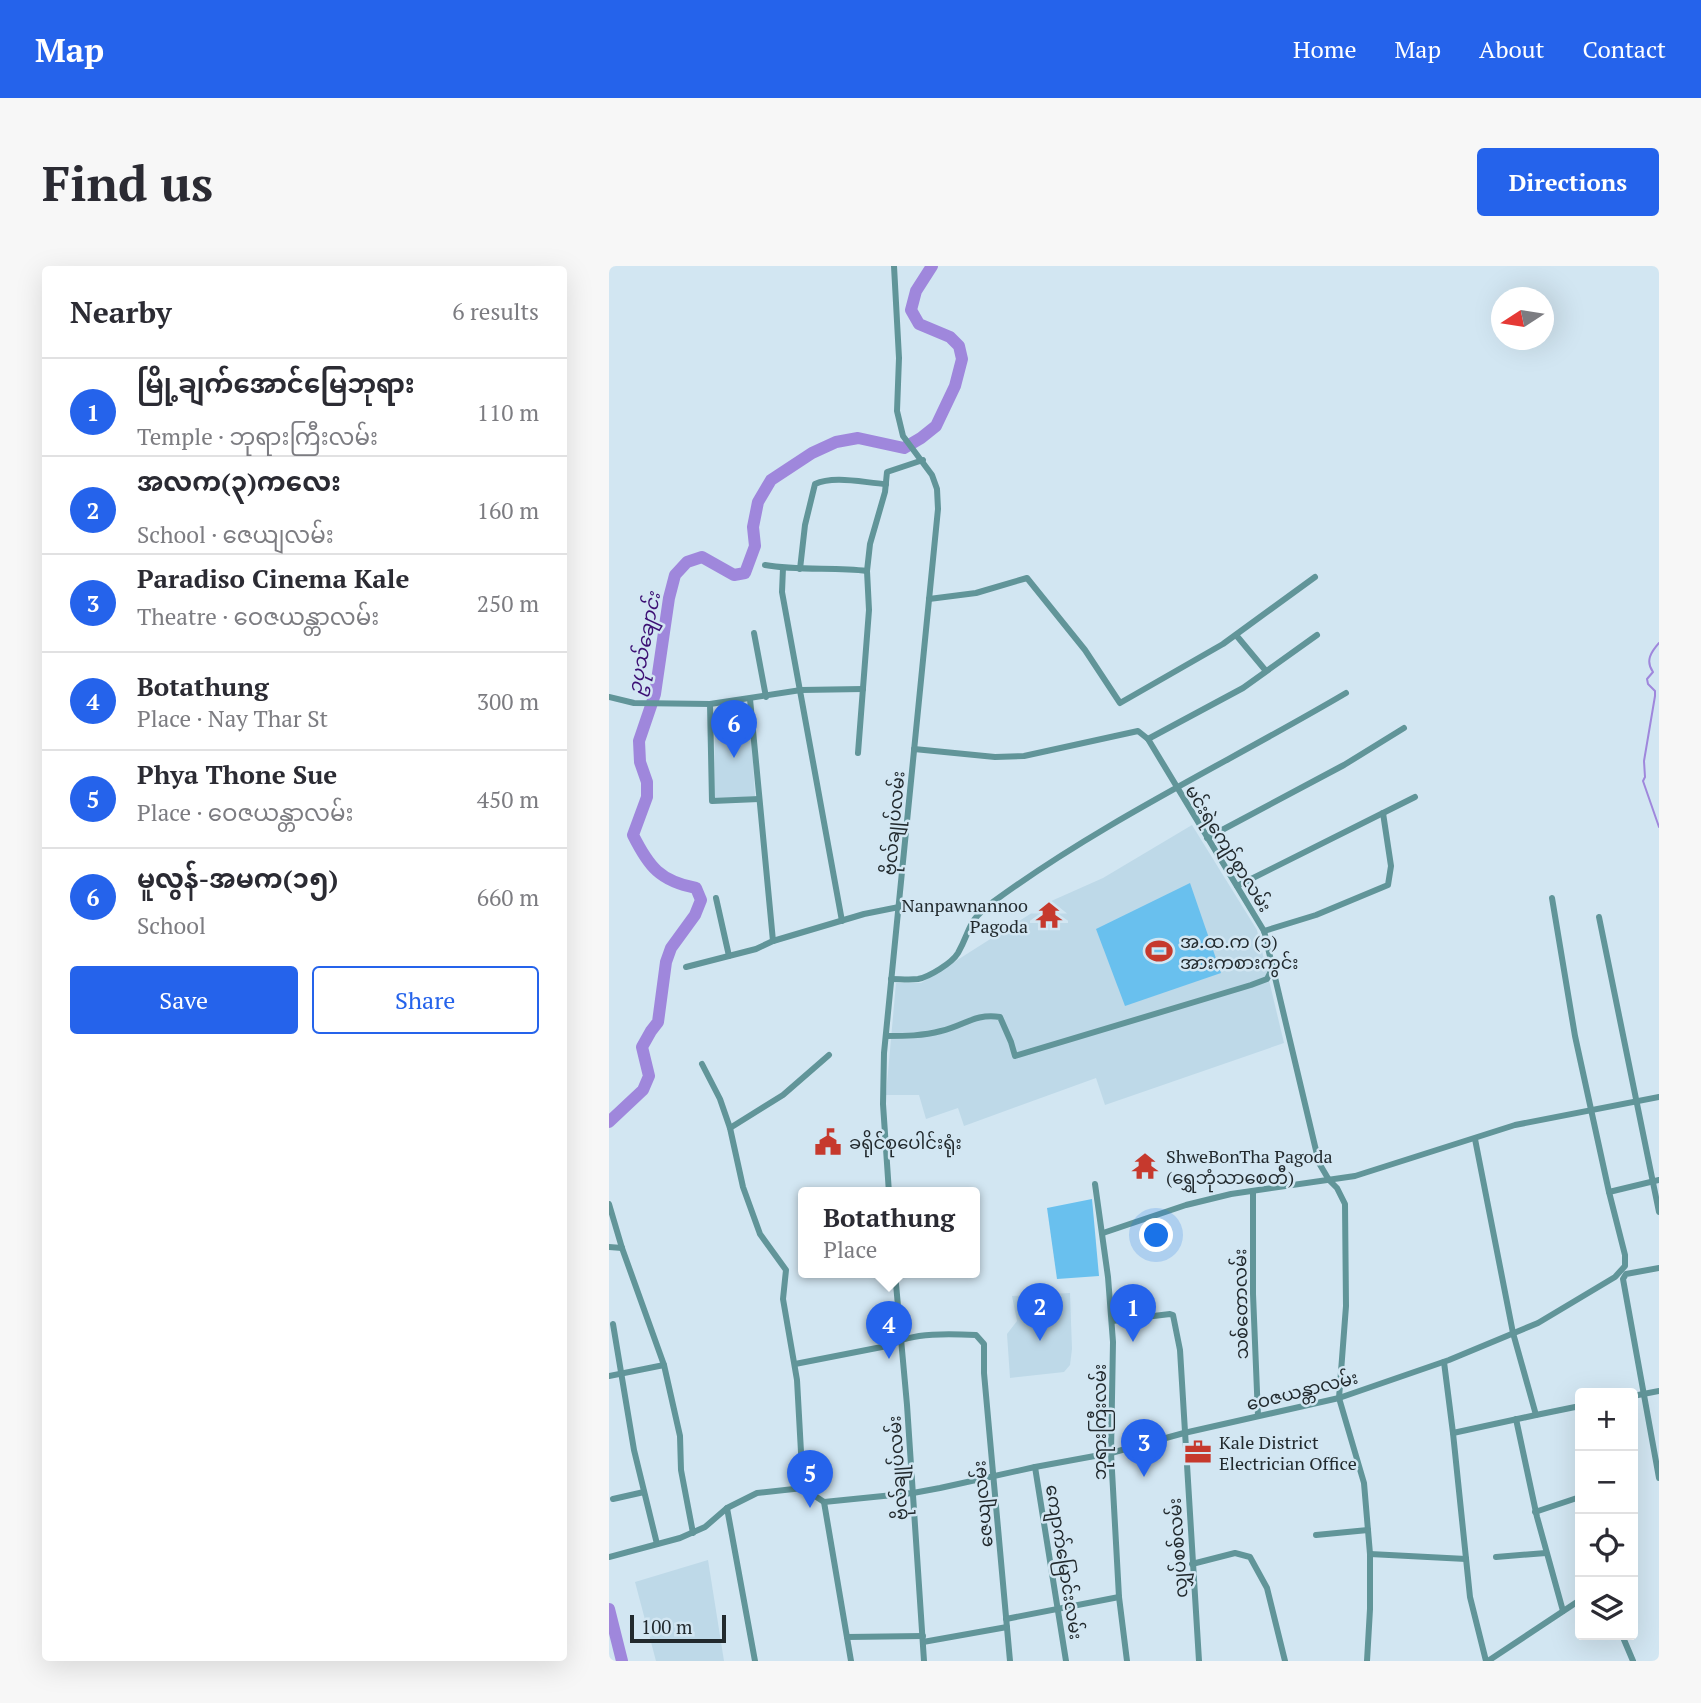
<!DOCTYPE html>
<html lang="en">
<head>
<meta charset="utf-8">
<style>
	:root { --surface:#fff; --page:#f7f7f7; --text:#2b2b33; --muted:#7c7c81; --line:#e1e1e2; --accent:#2563eb }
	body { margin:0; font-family:"PT Serif","Noto Sans Myanmar",serif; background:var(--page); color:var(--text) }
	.controls { position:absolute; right:21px; bottom:21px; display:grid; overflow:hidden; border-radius:7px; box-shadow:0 7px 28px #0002 }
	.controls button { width:63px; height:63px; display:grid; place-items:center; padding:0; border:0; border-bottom:2px solid var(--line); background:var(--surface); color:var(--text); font:35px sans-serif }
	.compass { position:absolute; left:882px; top:21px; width:63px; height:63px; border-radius:50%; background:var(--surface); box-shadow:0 7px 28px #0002; rotate:258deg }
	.scale { position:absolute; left:21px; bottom:18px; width:96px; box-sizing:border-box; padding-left:7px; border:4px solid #222a2e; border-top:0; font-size:19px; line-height:24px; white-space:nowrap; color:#222a2e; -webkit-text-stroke:5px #d2e6f2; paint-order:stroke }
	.you { position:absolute; left:548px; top:970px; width:24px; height:24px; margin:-18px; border:5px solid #fff; border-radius:50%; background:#1a73e8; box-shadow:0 0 0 10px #1a73e833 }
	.badge { display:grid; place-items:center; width:46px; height:46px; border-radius:50%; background:var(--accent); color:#fff; font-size:23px; font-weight:700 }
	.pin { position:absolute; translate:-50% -58px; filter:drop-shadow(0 2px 4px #0008) }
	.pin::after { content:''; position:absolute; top:37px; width:24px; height:21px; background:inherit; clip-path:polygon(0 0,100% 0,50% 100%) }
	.popup { position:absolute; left:189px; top:921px; width:182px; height:91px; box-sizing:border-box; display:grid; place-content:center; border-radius:7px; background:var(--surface); filter:drop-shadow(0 2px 5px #0005); font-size:23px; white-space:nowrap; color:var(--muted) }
	.popup b { font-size:26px; color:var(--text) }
	.popup::after { content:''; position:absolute; left:50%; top:100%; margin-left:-14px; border:14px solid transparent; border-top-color:var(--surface) }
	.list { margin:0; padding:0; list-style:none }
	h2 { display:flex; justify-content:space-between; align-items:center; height:91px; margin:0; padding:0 28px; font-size:30px }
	h2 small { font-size:23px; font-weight:400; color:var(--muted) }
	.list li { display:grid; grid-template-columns:46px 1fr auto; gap:21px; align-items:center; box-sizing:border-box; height:98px; padding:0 28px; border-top:2px solid var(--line) }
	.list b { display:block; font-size:26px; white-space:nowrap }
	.list p { margin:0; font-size:23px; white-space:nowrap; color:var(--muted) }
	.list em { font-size:23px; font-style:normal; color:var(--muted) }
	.actions { display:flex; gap:14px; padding:21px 28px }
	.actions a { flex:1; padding:16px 0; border:2px solid var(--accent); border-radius:7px; text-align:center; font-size:24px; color:var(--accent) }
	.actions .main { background:var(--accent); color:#fff }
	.icon { flex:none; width:38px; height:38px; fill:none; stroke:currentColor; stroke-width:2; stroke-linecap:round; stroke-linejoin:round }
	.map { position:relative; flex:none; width:1050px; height:1395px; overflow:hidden; border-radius:7px }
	header { display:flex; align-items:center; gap:42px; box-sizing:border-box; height:98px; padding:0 35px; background:var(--accent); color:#fff }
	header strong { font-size:33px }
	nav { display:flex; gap:38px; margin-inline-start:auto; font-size:24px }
	.intro { display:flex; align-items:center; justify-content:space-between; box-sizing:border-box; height:168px; padding:0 42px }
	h1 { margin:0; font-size:49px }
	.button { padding:18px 32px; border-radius:7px; background:var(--accent); color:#fff; font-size:24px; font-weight:700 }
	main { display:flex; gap:42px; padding:0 42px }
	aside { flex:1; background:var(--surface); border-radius:7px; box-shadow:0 7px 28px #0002 }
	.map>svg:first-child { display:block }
	.built { fill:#bed9e8 }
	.green { fill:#69c0ee }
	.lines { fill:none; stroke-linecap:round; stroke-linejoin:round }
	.stream { stroke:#9f87dc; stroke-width:2 }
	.river { stroke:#9f87dc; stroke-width:12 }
	.minor { stroke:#619599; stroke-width:6 }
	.labels { text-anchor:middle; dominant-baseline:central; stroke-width:5; stroke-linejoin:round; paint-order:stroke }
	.street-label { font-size:18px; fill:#222a2e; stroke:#d2e6f2 }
	.poi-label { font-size:18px; fill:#222a2e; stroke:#d2e6f2; text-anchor:start }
	.water-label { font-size:19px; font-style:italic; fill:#3c0f74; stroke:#d2e6f2 }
</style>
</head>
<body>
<header>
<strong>Map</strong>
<nav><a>Home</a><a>Map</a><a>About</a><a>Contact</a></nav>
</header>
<div class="intro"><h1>Find us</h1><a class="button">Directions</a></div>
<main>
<aside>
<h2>Nearby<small>6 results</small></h2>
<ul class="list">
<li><span class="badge">1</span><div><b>မြို့ချက်အောင်မြေဘုရား</b><p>Temple · ဘုရားကြီးလမ်း</p></div><em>110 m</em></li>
<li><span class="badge">2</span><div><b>အလက(၃)ကလေး</b><p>School · ဇေယျလမ်း</p></div><em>160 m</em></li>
<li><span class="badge">3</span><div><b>Paradiso Cinema Kale</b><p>Theatre · ဝေဇယန္တာလမ်း</p></div><em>250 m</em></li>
<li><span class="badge">4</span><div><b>Botathung</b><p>Place · Nay Thar St</p></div><em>300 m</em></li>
<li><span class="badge">5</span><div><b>Phya Thone Sue</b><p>Place · ဝေဇယန္တာလမ်း</p></div><em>450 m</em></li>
<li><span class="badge">6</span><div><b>မူလွန်-အမက(၁၅)</b><p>School</p></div><em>660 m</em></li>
</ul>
<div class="actions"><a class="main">Save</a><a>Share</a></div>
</aside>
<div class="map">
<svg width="1050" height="1395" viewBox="0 0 1050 1395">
	<rect width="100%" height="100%" fill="#d2e6f2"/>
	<g class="built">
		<path d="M 141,448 L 146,530 L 105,533 L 106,454 Z"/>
		<path d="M 583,559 L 648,664 L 675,777 L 496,839 L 487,812 L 355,860 L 349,842 L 317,853 L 310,829 L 277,829 L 287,717 L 312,717 L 440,636 L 494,612 Z"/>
		<path d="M 461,1027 L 463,1083 L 461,1099 L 455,1106 L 401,1112 L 398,1068 L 408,1055 L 403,1030 Z"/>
		<path d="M 99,1294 L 115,1395 L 47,1395 L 26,1316 Z"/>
	</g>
	<g class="green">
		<path d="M 581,617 L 612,707 L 516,740 L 487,663 Z"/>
		<path d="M 483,933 L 490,1010 L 448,1013 L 438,942 Z"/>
	</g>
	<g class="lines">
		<path class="stream" d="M 1050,377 C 1042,386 1036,395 1044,406 L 1038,413 L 1039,418 L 1046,425 L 1046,430 L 1035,495 L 1036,511 L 1034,515 L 1050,561"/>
		<g class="river">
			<path d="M 0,856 L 34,824 L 40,810 L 33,781 L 42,765 L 49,756 L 57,696 L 62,682 L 86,649 L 92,634 L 87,622 C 51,615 40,601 24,569 L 38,531 L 38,516 L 31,496 L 30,475 L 46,428 L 60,332 L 66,309 L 78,296 L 93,291 L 125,309 L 136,307 L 146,280 L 144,261 L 149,236 L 162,214 L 203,187 L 227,176 L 249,172 L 295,182 L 312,172 L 327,160 L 346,120 L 353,93 L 350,80 L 341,71 L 310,58 L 302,44 L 307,25 L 323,0"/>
			<path d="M 0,1343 L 13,1395"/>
		</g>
		<g class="minor">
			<path d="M 156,299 C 190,305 224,301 258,305"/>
			<path d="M 174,302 L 173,326 L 233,655"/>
			<path d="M 191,303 L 196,259 L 206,218 C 225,209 256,217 277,218"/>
			<path d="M 320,333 L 367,327 L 418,312 L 476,384 L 511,437 L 614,378 L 706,311"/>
			<path d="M 145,367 L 157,431"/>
			<path d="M 627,369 L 657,405"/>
			<path d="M 0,431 L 25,437 L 101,438 L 192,424 L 254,423"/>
			<path d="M 141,433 L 164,675"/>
			<path d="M 101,438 L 103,535 L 150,533"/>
			<path d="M 539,473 L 634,422 L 708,369"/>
			<path d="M 305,483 L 386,491 L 415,490 L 529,465 L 539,473 L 655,665 L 710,897 L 720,914 L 728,922 L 736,938 L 737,1040 L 730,1132 L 755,1217 L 761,1288 L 761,1343 L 758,1395"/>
			<path d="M 249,487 L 260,344 L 258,305 L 261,278 L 276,226 L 278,206 L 314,194"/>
			<path d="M 598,572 L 735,499 L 795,462"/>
			<path d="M 628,620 L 806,531"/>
			<path d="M 107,632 L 120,690"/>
			<path d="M 990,651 L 1050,946"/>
			<path d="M 655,665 L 707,649 L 779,619 L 782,600 L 774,547"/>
			<path d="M 77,701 L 147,683 L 164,675 L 255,648 L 290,641"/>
			<path d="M 282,713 C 291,713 300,714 309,713 C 320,711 343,697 349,687 C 363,662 357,656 384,636 C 494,555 620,496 737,427"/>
			<path d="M 277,770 C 296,770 314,770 332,765 C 355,760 366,747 391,751 L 402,776 L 406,790 L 642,719 L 658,713 L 664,701"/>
			<path d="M 93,798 L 111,833 L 121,862 L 134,921 L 151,968 L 177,1004 L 174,1033 L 188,1114 L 194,1222"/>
			<path d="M 121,862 L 174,829 L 220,789"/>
			<path d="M 486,918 L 499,1011 L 504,1076 L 502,1187 L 510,1331 L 518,1395"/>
			<path d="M 644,925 L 644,1028 L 649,1150"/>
			<path d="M 1000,926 L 1050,914"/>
			<path d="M 280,927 L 274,838 L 275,787 L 329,243 L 328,223 L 323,209 L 294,170 L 288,145 L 290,92 L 285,0"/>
			<path d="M 0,938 L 13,982 L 55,1099 L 71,1170 L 72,1204 L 84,1267"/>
			<path d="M 494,967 L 577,939 L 622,928 L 746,910 L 906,859 L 1050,831"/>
			<path d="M 0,981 L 13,982"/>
			<path d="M 1050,1002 L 1017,1008 L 1014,1013 L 1050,1212"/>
			<path d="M 286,1007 L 298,1139 L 315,1395"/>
			<path d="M 503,1055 L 561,1048 L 564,1049 L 571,1084 L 590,1395"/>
			<path d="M 4,1058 L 25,1184 L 48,1278"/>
			<path d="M 835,1096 L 844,1167 L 861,1331 L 877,1395"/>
			<path d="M 186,1098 L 283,1079 C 301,1066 345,1068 367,1069 L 375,1078 L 375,1107 L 401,1395"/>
			<path d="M 0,1110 L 55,1099"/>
			<path d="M 1024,1130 L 1050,1125"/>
			<path d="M 927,1149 L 971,1140"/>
			<path d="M 907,1153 L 928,1251 L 954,1345"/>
			<path d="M 844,1167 L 927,1149 L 904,1067 L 866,873"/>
			<path d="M 426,1201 L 457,1395"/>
			<path d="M 4,1233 L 35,1226"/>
			<path d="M 215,1236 L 242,1395"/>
			<path d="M 118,1242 L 146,1395"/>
			<path d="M 926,1246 L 971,1231"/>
			<path d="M 707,1269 L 759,1264"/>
			<path d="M 761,1288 L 857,1293"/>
			<path d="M 0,1291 L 71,1272 L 96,1261 L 118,1242 L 148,1227 L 194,1222 L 215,1236 L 304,1227 L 331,1222 L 426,1201 L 502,1187 L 575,1167 L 730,1132 L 840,1094 L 929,1057 L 1006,1011 L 1016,1000 L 1016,989 L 1000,926 L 966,770 L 943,632"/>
			<path d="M 887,1291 L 937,1287"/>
			<path d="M 583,1298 L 626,1287 L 641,1291 L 658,1322 L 676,1395"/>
			<path d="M 397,1353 L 510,1331"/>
			<path d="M 1013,1369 L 1024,1395"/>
			<path d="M 238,1371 L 314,1370"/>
			<path d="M 314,1376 L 398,1361"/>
			<path d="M 879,1395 L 971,1334"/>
		</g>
	</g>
	<defs>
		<symbol id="temple-bare" viewBox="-9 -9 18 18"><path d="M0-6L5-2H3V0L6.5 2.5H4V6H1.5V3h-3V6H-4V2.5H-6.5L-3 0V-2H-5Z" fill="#c6392d" stroke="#d2e6f2" stroke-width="2.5" paint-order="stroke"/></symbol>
		<symbol id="stadium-bare" viewBox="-9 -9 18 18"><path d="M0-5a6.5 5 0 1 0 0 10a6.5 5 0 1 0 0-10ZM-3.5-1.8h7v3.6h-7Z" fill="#c6392d" stroke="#d2e6f2" stroke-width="2.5" paint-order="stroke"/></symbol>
		<symbol id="civic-bare" viewBox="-9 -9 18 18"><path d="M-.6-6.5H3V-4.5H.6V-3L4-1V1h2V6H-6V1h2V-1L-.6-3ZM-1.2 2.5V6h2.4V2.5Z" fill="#c6392d" stroke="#d2e6f2" stroke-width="2.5" paint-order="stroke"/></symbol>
		<symbol id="office-bare" viewBox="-9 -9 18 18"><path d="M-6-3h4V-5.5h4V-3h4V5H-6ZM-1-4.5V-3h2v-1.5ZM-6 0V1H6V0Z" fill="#c6392d" stroke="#d2e6f2" stroke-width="2.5" paint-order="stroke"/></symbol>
	</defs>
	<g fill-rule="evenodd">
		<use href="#temple-bare" x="421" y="630" width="38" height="38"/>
		<use href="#stadium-bare" x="531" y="666" width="38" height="38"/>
		<use href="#civic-bare" x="200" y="857" width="38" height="38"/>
		<use href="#temple-bare" x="517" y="881" width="38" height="38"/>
		<use href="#office-bare" x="570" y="1167" width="38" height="38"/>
	</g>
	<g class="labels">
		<g class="street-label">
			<text transform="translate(284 557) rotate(-85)">ဗိုလ်ချုပ်လမ်း</text>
			<text transform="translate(620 582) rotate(58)">မင်းရဲကျော်စွာလမ်း</text>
			<text transform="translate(631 1038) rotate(-91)">သစ်တောလမ်း</text>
			<text transform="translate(693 1124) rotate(-14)">ဝေဇယန္တာလမ်း</text>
			<text transform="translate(490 1156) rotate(-90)">ဘုရားကြီးလမ်း</text>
			<text transform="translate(288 1202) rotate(-94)">ဗိုလ်ချုပ်လမ်း</text>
			<text transform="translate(373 1238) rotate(-95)">ဇေယျလမ်း</text>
			<text transform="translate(568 1282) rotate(-94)">လျှပ်စစ်လမ်း</text>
			<text transform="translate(456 1296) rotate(81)">ကျောက်မြောင်းလမ်း</text>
		</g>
		<g class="poi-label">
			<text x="419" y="639" text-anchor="end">Nanpawnannoo<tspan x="419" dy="21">Pagoda</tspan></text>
			<text x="571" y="675">အ.ထ.က (၁)<tspan x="571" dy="21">အားကစားကွင်း</tspan></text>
			<text x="240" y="876">ခရိုင်စုပေါင်းရုံး</text>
			<text x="557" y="890">ShweBonTha Pagoda<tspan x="557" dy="21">(ရွှေဘုံသာစေတီ)</tspan></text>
			<text x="610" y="1176">Kale District<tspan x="610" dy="21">Electrician Office</tspan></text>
		</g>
		<g class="water-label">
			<text transform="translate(34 377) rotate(-79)">ဥပုသ်ချောင်း</text>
		</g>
	</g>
</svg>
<div class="controls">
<button>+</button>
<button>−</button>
<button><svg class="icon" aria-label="locate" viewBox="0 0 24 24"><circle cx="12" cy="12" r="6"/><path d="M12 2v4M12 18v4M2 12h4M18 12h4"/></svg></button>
<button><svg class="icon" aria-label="layers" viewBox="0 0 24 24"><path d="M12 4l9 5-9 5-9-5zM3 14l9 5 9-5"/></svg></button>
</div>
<svg class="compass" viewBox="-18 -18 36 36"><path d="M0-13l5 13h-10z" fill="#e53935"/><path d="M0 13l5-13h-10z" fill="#7c7c81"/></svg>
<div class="scale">100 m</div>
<div class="you"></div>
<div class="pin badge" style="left:524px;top:1076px">1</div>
<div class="pin badge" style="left:431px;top:1075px">2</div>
<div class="pin badge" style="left:535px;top:1211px">3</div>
<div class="pin badge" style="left:280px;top:1093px">4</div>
<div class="popup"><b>Botathung</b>Place</div>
<div class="pin badge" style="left:201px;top:1242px">5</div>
<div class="pin badge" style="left:125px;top:492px">6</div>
</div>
</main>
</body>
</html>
